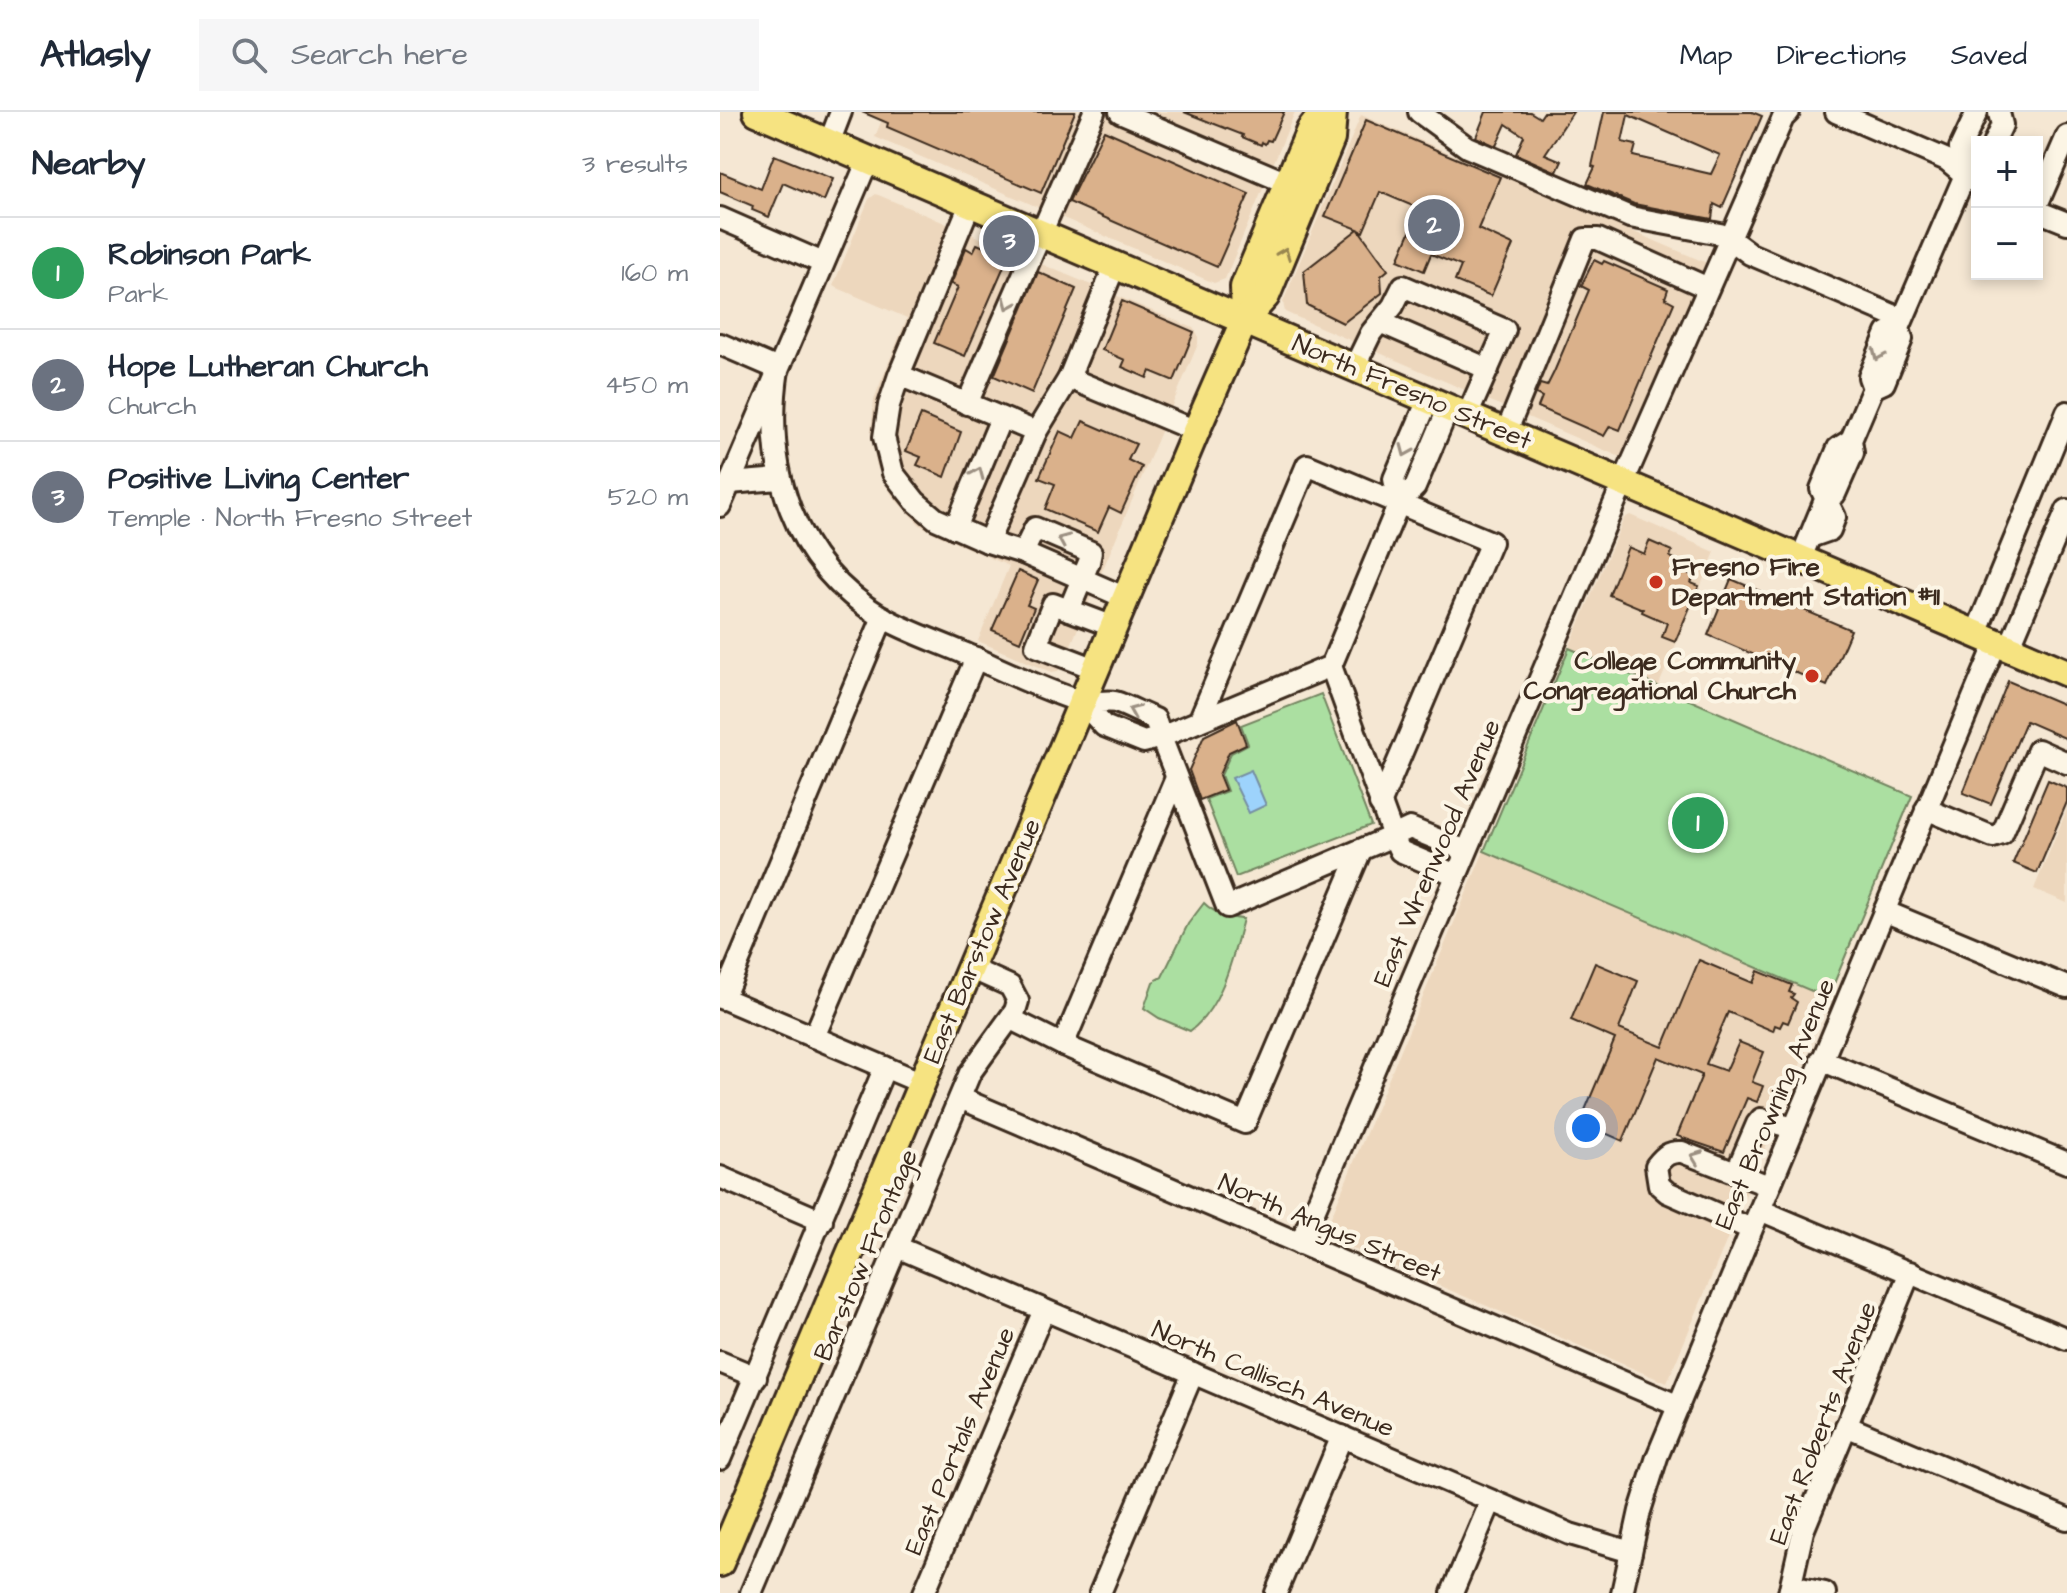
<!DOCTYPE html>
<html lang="en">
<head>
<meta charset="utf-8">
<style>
	:root { --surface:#fff; --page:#f6f6f7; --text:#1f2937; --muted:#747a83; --line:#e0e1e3; --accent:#0b8043 }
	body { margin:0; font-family:"Architects Daughter",sans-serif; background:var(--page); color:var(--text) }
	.controls { position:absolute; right:24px; top:24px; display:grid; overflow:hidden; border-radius:0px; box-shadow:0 4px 12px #0003 }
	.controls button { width:72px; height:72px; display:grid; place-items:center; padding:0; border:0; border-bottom:2px solid var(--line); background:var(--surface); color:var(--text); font:40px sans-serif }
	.you { position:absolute; left:866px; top:1016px; width:28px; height:28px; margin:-20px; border:6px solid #fff; border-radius:50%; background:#1a73e8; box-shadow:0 0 0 12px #1a73e833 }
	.badge { display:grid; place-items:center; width:52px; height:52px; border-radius:50%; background:var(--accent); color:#fff; font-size:26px; font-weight:700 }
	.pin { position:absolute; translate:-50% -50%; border:4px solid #fff; box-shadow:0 2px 8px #0006 }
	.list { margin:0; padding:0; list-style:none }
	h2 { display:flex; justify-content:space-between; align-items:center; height:104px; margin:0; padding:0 32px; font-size:34px }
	h2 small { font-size:26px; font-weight:400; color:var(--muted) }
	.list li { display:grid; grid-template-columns:52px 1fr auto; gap:24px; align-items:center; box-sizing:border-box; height:112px; padding:0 32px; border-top:2px solid var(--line) }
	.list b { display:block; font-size:30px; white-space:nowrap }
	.list p { margin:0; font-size:26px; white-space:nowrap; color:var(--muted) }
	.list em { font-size:26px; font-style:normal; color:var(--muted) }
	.icon { flex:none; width:44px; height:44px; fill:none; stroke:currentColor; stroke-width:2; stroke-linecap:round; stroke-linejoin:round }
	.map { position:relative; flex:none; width:1347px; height:1481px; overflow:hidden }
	header { display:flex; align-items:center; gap:48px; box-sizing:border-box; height:112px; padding:0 40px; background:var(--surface); border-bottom:2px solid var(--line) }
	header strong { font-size:38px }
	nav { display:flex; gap:44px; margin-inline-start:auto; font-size:28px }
	.search { width:560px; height:72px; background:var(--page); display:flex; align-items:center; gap:20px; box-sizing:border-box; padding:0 28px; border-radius:0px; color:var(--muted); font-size:30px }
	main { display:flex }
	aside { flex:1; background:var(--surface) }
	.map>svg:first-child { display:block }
	.built { fill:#edd7bd }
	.green { fill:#abdfa1; stroke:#738460; stroke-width:2 }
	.water { fill:#9dd3fc; stroke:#768fa3; stroke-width:2 }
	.building { fill:#dab18b; stroke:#3b2a1e; stroke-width:2; fill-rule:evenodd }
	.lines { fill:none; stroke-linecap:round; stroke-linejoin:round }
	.minor-casing { stroke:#3b2a1e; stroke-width:26 }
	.major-casing { stroke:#3b2a1e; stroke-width:32 }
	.minor { stroke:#fcf5e5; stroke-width:20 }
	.major { stroke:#f6e381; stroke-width:26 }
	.oneway { stroke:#988650 }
	.oneway2 { stroke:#9c9082 }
	.poi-dot { fill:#c8321e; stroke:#fcf5e5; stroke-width:3 }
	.labels { text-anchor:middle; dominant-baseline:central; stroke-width:8; stroke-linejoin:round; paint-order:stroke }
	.street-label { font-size:26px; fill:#3b2a1e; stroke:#fcf5e5 }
	.poi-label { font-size:26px; font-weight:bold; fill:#3b2a1e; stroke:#fcf5e5; text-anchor:start }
</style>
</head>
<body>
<header>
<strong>Atlasly</strong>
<div class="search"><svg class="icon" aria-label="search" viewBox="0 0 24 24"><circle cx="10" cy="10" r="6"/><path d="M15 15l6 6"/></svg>Search here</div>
<nav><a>Map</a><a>Directions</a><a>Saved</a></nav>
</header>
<main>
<aside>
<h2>Nearby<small>3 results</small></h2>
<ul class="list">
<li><span class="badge" style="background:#2e9e5b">1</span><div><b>Robinson Park</b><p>Park</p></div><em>160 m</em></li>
<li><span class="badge" style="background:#6b7280">2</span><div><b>Hope Lutheran Church</b><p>Church</p></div><em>450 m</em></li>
<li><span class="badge" style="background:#6b7280">3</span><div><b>Positive Living Center</b><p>Temple · North Fresno Street</p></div><em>520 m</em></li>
</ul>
</aside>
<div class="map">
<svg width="1347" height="1481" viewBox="0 0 1347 1481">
	<rect width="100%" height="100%" fill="#f5e7d3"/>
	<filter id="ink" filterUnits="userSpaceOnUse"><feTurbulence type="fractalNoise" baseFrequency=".0125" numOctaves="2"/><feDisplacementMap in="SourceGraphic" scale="16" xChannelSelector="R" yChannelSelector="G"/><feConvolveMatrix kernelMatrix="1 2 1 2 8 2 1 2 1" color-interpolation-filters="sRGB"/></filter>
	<g filter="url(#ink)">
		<g class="built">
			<path d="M 165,0 L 575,0 L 505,167 L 494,171 L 155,25 Z"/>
			<path d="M 641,3 L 989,152 L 907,348 L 565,200 L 563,190 Z"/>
			<path d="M 156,82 L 473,216 L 478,223 L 478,232 L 342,554 L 338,559 L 331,560 L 258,529 L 289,454 L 218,423 L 200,413 L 173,385 L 157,354 L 151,321 L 154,287 L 187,206 L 113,174 L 149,87 Z"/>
			<path d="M 910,403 L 995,440 L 938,575 L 849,536 L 904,406 Z"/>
			<path d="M 1347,697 L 1347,791 L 1314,777 Z"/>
			<path d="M 764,739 L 1108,886 L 947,1271 L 603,1124 Z"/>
		</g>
		<g class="green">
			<path d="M 849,536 L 1192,684 L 1108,886 L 764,739 Z"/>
			<path d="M 601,582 L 651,713 L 516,765 L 486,687 L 507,679 L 501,663 L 511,641 L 528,632 L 521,613 Z"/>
			<path d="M 484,791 C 494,801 509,806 523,807 C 513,845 502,895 470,919 L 439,906 L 424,896 L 433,870 L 442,865 L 468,812 Z"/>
		</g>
		<path class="water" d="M 531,658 L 546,693 L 529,701 L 512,666 Z"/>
		<g class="building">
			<path d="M 142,0 L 355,0 L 321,81 L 167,15 L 168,11 Z"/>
			<path d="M 464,0 L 564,0 L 551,29 L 547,28 L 545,32 L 542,30 L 541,33 L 522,25 L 523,23 Z"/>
			<path d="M 766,0 L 810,0 L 820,6 L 824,0 L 853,0 L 825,42 L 842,49 L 837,60 L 796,42 L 804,24 L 786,12 L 776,34 L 756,25 Z"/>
			<path d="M 884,0 L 1032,0 L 1042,4 L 1002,96 L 994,92 L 992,107 L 914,92 L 867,72 L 875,55 L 872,54 ZM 908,3 L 1000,43 L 991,62 L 913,44 L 916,33 L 902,30 Z"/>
			<path d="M 646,8 L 780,65 L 758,117 L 793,133 L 771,184 L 735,169 L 741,154 L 711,142 L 704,159 L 678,148 L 700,97 L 660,80 L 643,120 L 639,118 L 668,158 L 661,164 L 662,181 L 623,211 L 587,193 L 584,159 L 638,117 L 605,104 Z"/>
			<path d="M 384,18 L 529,82 L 497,155 L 349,90 Z"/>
			<path d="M 54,43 L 113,67 L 104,89 L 63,71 L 49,105 L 32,98 L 33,94 L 0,80 L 0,60 L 41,77 Z"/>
			<path d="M 257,132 L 288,145 L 245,244 L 214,231 L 238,175 L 231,172 L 246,136 L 253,140 Z"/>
			<path d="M 874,148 L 882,152 L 884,149 L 948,177 L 945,186 L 954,191 L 900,318 L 890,314 L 884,324 L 818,295 L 822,285 L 816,282 L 820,272 L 827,274 L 834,260 L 869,178 L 861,174 Z"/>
			<path d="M 318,160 L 356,177 L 312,281 L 274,264 Z"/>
			<path d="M 402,189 L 474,220 L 454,269 L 430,259 L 427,266 L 402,255 L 405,248 L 382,238 Z"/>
			<path d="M 201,303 L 241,320 L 225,365 L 197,353 L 201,345 L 186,339 Z"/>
			<path d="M 363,309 L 416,332 L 408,348 L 422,355 L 401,401 L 389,395 L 378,420 L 325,397 L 335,372 L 319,366 L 340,319 L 355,326 Z"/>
			<path d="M 929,429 L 952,439 L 950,445 L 970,454 L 967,461 L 974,464 L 971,471 L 979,474 L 955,530 L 942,525 L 947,511 L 922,500 L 923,497 L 889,483 L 908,435 L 924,442 Z"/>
			<path d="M 298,459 L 318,468 L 307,493 L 314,496 L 300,530 L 272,518 Z"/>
			<path d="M 1011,467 L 1131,518 L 1107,574 L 988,523 Z"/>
			<path d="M 1288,569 L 1347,594 L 1347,627 L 1306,609 L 1271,692 L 1243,681 Z"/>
			<path d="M 517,608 L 526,632 L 509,640 L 499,663 L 505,678 L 480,688 L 469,658 L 484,624 Z"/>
			<path d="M 1328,668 L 1347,676 L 1347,690 L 1317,761 L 1293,751 Z"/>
			<path d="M 979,848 L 1033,871 L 1038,859 L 1072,873 L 1069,880 L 1074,882 L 1071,886 L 1077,890 L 1068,911 L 1063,909 L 1060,915 L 1055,913 L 1053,919 L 1008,900 L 986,952 L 1006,959 L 1019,930 L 1044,940 L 1032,970 L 1043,974 L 1037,990 L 1027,986 L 1004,1040 L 957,1024 L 982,963 L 938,945 L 903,1029 L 860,1010 L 895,927 L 851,908 L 875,851 L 918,869 L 899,917 L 943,935 Z"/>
		</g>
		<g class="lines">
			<defs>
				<g id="minor">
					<path d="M 400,0 L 567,71"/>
					<path d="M 699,0 L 747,35 L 910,105 L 1000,122 L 1010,127 L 1030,142 L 1182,207"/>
					<path d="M 1116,0 L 1227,48 L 1245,63"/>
					<path d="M 1274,30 L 1282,13 L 1279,1"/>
					<path d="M 109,31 L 121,0"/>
					<path d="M 1245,63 L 1240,36 L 1257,0"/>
					<path d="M 1317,93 L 1347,24"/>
					<path d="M 1317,99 L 1347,111"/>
					<path d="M 0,106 L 103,151"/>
					<path d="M 660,210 L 768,257"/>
					<path d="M 0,232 L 58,257 C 43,355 72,451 162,505 C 188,520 219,530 246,542 C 283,558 321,577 359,589 C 370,593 384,588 395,590 C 408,594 422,602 435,607 L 441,625 L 424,630 L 384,614 L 362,590"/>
					<path d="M 634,256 L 651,221 L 673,194 L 683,174 L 785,218 L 747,304"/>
					<path d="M 179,263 L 316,320 L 268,430 L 216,407 L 195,389 L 173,361 L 164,325 L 169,293 L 179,263 L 250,92"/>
					<path d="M 349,266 L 476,319"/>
					<path d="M 1153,276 L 1164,271 L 1182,227 L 1179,216 L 1245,63 L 1257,71"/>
					<path d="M 247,292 L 374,0"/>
					<path d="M 316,320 L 349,266 L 395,153"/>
					<path d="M 786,321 L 865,127 L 878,127 L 988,176"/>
					<path d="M 10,371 L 59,367"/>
					<path d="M 679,391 L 674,367 L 708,288"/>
					<path d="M 0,394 L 148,48"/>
					<path d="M 235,416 L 281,306"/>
					<path d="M 1090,425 L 1110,418 L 1115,405 L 1101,377 L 1118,336 L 1131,328"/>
					<path d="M 268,430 L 303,441 L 406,486"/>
					<path d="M 303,441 L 315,416 L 371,440 L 369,450 L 349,498 L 394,515"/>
					<path d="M 1081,446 L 1105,388 L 1115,382 L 1133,341 L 1131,328 L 1153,276 L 1149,265 L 1167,221 L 1179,216"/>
					<path d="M 349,498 L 333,492 L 316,534 L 376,557"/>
					<path d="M 1256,521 L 1347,300"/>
					<path d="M 1289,536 L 1347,398"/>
					<path d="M 611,554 L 673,724 L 507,795 L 441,625 Z"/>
					<path d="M 611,554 L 679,391 L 695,375 L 728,297"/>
					<path d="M 479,609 L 587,353 L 771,430 L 660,692"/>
					<path d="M 456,666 L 343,933 L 525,1011 L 641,738"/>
					<path d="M 1206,697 L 1273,725 L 1282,722 L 1318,638 L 1347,651"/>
					<path d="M 736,763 L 680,739 L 673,724 L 690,716 L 746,739"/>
					<path d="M 1164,799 L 1347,875"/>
					<path d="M 0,885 L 202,971"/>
					<path d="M 3,887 L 163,505"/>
					<path d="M 291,907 L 343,933"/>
					<path d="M 94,925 L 256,546"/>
					<path d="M 1101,948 L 1347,1051"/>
					<path d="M 240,986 L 959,1294"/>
					<path d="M 1016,1061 L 1037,1012 L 1041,1007 L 1073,1016"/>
					<path d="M 0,1065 L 102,1109"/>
					<path d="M 1040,1098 L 1347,1227"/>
					<path d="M 1031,1117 L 947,1080 L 939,1073 L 936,1054 C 944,1044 949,1039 962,1040 L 1049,1074"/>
					<path d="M 580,1132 L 903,371 L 1063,6 L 1069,0"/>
					<path d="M 177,1135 L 850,1422 L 911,1440"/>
					<path d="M 0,1250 L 36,1265"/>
					<path d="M 1126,1314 L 1347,1407"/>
					<path d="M 0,1347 L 165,955"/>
					<path d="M 1071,1474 L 1105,1481"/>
					<path d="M 31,1481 L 250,961 L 295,899 L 298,889 L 290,874 L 250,856"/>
					<path d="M 204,1481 L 324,1198"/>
					<path d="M 380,1481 L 473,1261"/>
					<path d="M 556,1481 L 622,1324"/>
					<path d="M 732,1481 L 771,1389"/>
					<path d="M 902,1481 L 920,1399 L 937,1345 L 1276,531"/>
					<path d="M 1069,1481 L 1083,1419 L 1190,1160"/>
				</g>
				<g id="major">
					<path d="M 37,0 L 1347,561"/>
					<path d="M 525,207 L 524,175 L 590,18 L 604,0"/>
					<path d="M 0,1451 L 476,319 L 525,207 L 546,184 L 611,27 L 613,0"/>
				</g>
			</defs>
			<use href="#minor" class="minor-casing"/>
			<use href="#major" class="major-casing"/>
			<use href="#minor" class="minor"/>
			<use href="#major" class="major"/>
		</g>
		<defs><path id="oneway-chevron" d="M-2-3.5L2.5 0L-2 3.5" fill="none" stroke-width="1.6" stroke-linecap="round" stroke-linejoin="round" transform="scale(2)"/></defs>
		<use class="oneway" href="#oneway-chevron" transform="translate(564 141) rotate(-68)"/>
		<g class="oneway2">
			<use href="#oneway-chevron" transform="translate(289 192) rotate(113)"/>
			<use href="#oneway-chevron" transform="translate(1158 243) rotate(113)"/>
			<use href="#oneway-chevron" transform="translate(686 339) rotate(113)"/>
			<use href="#oneway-chevron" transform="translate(258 361) rotate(-67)"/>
			<use href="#oneway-chevron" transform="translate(343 428) rotate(-157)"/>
			<use href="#oneway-chevron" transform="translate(414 599) rotate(-157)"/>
			<use href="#oneway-chevron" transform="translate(976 1045) rotate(-159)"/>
		</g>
	</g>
	<g class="poi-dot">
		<circle cx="936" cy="470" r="8"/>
		<circle cx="1092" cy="564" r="8"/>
	</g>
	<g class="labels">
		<g class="street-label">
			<text transform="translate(692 280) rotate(23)">North Fresno Street</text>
			<text transform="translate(717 741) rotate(-67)">East Wrenwood Avenue</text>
			<text transform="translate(262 829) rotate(-67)">East Barstow Avenue</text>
			<text transform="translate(1055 992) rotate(-67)">East Browning Avenue</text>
			<text transform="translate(610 1116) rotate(23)">North Angus Street</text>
			<text transform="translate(146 1143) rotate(-67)">Barstow Frontage</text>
			<text transform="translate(553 1267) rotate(23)">North Callisch Avenue</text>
			<text transform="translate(1103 1311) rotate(-69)">East Roberts Avenue</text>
			<text transform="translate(240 1329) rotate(-67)">East Portals Avenue</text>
		</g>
		<g class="poi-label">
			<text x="952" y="455">Fresno Fire<tspan x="952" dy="30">Department Station #11</tspan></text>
			<text x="1076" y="549" text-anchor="end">College Community<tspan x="1076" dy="30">Congregational Church</tspan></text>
		</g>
	</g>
</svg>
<div class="controls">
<button>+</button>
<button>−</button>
</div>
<div class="you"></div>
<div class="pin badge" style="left:978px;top:711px;background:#2e9e5b">1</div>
<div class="pin badge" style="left:714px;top:113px;background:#6b7280">2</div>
<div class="pin badge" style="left:289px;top:129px;background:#6b7280">3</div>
</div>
</main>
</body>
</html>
